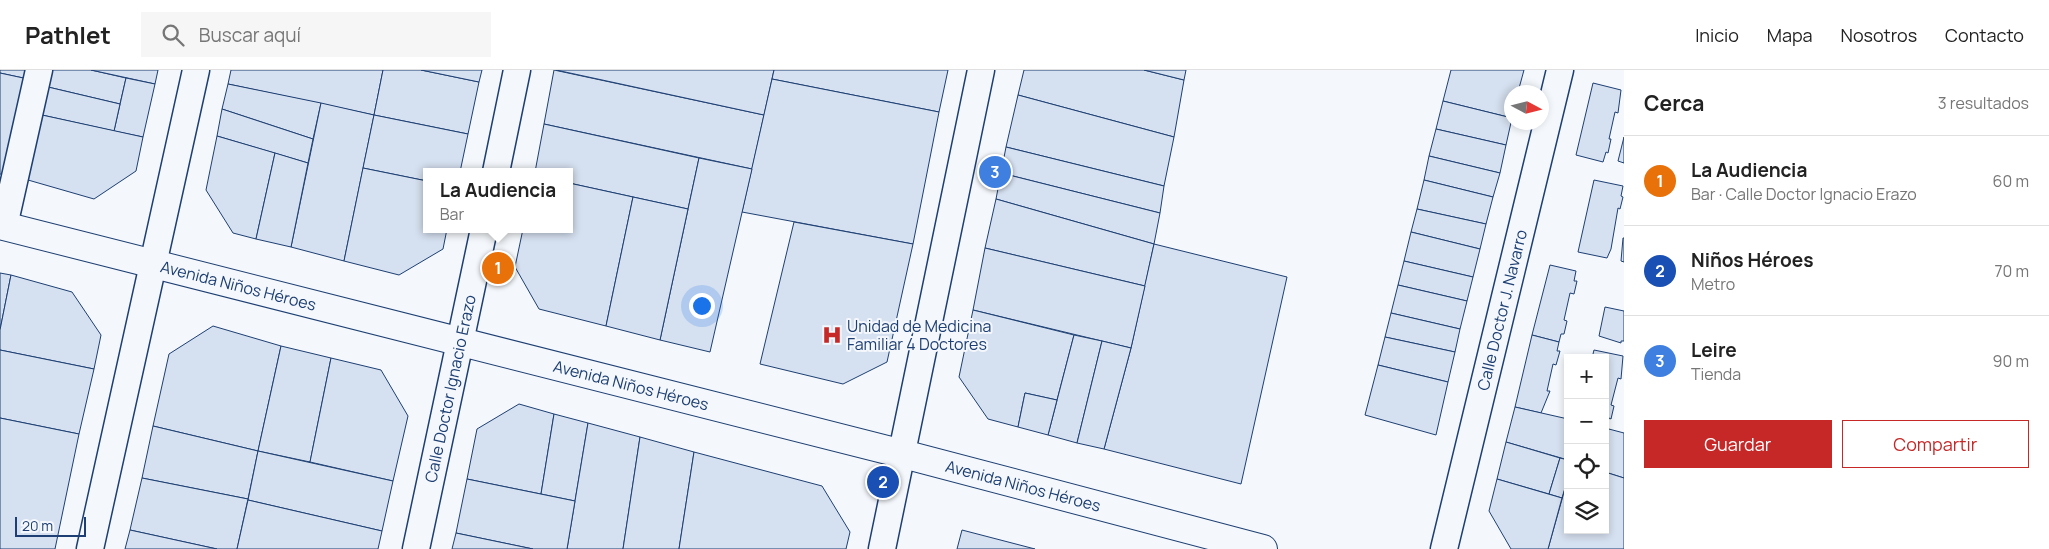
<!DOCTYPE html>
<html lang="es">
<head>
<meta charset="utf-8">
<style>
	:root { --surface:#fff; --page:#f6f6f6; --text:#222; --muted:#767676; --line:#e0e0e0; --accent:#c62828 }
	body { margin:0; font-family:Manrope,sans-serif; background:var(--page); color:var(--text) }
	.controls { position:absolute; right:15px; bottom:15px; display:grid; overflow:hidden; border-radius:0px; box-shadow:0 2px 8px #0003 }
	.controls button { width:45px; height:45px; display:grid; place-items:center; padding:0; border:0; border-bottom:1px solid var(--line); background:var(--surface); color:var(--text); font:25px sans-serif }
	.compass { position:absolute; left:1504px; top:15px; width:45px; height:45px; border-radius:50%; background:var(--surface); box-shadow:0 2px 8px #0003; rotate:97deg }
	.scale { position:absolute; left:15px; bottom:12px; width:71px; box-sizing:border-box; padding-left:5px; border:2px solid #1d3f73; border-top:0; font-size:14px; line-height:18px; white-space:nowrap; color:#1d3f73; -webkit-text-stroke:4px #f4f7fb; paint-order:stroke }
	.you { position:absolute; left:701px; top:235px; width:18px; height:18px; margin:-12px; border:4px solid #fff; border-radius:50%; background:#1a73e8; box-shadow:0 0 0 8px #1a73e833 }
	.badge { display:grid; place-items:center; width:32px; height:32px; border-radius:50%; background:var(--accent); color:#fff; font-size:16px; font-weight:700 }
	.pin { position:absolute; translate:-50% -50%; border:2px solid #fff; box-shadow:0 1px 5px #0006 }
	.popup { position:absolute; left:423px; top:98px; width:150px; height:65px; box-sizing:border-box; display:grid; place-content:center; border-radius:0px; background:var(--surface); filter:drop-shadow(0 1px 4px #0005); font-size:16px; white-space:nowrap; color:var(--muted) }
	.popup b { font-size:19px; color:var(--text) }
	.popup::after { content:''; position:absolute; left:50%; top:100%; margin-left:-10px; border:10px solid transparent; border-top-color:var(--surface) }
	.list { margin:0; padding:0; list-style:none }
	h2 { display:flex; justify-content:space-between; align-items:center; height:65px; margin:0; padding:0 20px; font-size:21px }
	h2 small { font-size:16px; font-weight:400; color:var(--muted) }
	.list li { display:grid; grid-template-columns:32px 1fr auto; gap:15px; align-items:center; box-sizing:border-box; height:90px; padding:0 20px; border-top:1px solid var(--line) }
	.list b { display:block; font-size:19px; white-space:nowrap }
	.list p { margin:0; font-size:16px; white-space:nowrap; color:var(--muted) }
	.list em { font-size:16px; font-style:normal; color:var(--muted) }
	.actions { display:flex; gap:10px; padding:15px 20px }
	.actions a { flex:1; padding:11px 0; border:1px solid var(--accent); border-radius:0px; text-align:center; font-size:18px; color:var(--accent) }
	.actions .main { background:var(--accent); color:#fff }
	.icon { flex:none; width:28px; height:28px; fill:none; stroke:currentColor; stroke-width:2; stroke-linecap:round; stroke-linejoin:round }
	.map { position:relative; flex:none; width:1624px; height:479px; overflow:hidden }
	header { display:flex; align-items:center; gap:30px; box-sizing:border-box; height:70px; padding:0 25px; background:var(--surface); border-bottom:1px solid var(--line) }
	header strong { font-size:24px }
	nav { display:flex; gap:28px; margin-inline-start:auto; font-size:18px }
	.search { width:350px; height:45px; background:var(--page); display:flex; align-items:center; gap:12px; box-sizing:border-box; padding:0 18px; border-radius:0px; color:var(--muted); font-size:19px }
	main { display:flex }
	aside { flex:1; background:var(--surface) }
	.map>svg:first-child { display:block }
	.building { fill:#d5e0f0; stroke:#1d3f73 }
	.lines { fill:none; stroke-linecap:round; stroke-linejoin:round }
	.minor-casing { stroke:#1d3f73; stroke-width:29 }
	.major-casing { stroke:#1d3f73; stroke-width:30 }
	.minor { stroke:#f4f7fb; stroke-width:26 }
	.major { stroke:#f4f7fb; stroke-width:28 }
	.labels { text-anchor:middle; dominant-baseline:central; stroke-width:4; stroke-linejoin:round; paint-order:stroke }
	.street-label { font-size:16px; fill:#1d3f73; stroke:#f4f7fb }
	.poi-label { font-size:16px; fill:#1d3f73; stroke:#f4f7fb; text-anchor:start }
</style>
</head>
<body>
<header>
<strong>Pathlet</strong>
<div class="search"><svg class="icon" aria-label="search" viewBox="0 0 24 24"><circle cx="10" cy="10" r="6"/><path d="M15 15l6 6"/></svg>Buscar aquí</div>
<nav><a>Inicio</a><a>Mapa</a><a>Nosotros</a><a>Contacto</a></nav>
</header>
<main>
<div class="map">
<svg width="1624" height="479" viewBox="0 0 1624 479">
	<rect width="100%" height="100%" fill="#f4f7fb"/>
	<g class="building">
		<path d="M 0,0 L 30,0 L 28,9 L 0,3 Z"/>
		<path d="M 52,0 L 91,0 L 126,8 L 120,34 L 48,17 Z"/>
		<path d="M 91,0 L 158,0 L 155,14 Z"/>
		<path d="M 231,0 L 383,0 L 374,45 L 228,14 Z"/>
		<path d="M 383,0 L 421,0 L 479,12 L 468,64 L 374,45 Z"/>
		<path d="M 421,0 L 482,0 L 479,12 Z"/>
		<path d="M 554,0 L 764,45 L 752,99 L 544,54 Z"/>
		<path d="M 556,0 L 774,0 L 764,45 Z"/>
		<path d="M 774,0 L 948,0 L 939,42 L 772,9 Z"/>
		<path d="M 1024,0 L 1144,0 L 1184,10 L 1174,67 L 1018,25 Z"/>
		<path d="M 1144,0 L 1186,0 L 1184,10 Z"/>
		<path d="M 1451,0 L 1524,0 L 1518,22 L 1512,22 L 1512,48 L 1443,31 Z"/>
		<path d="M 0,3 L 28,9 L 5,105 L 0,104 Z"/>
		<path d="M 126,8 L 155,14 L 143,67 L 114,61 Z"/>
		<path d="M 772,9 L 939,42 L 913,174 L 742,142 Z"/>
		<path d="M 1593,13 L 1621,20 L 1618,43 L 1615,42 L 1609,69 L 1611,69 L 1608,83 L 1606,82 L 1603,92 L 1576,85 Z"/>
		<path d="M 228,14 L 321,33 L 313,69 L 222,39 Z"/>
		<path d="M 48,17 L 120,34 L 114,61 L 42,45 Z"/>
		<path d="M 1018,25 L 1174,67 L 1164,116 L 1006,77 Z"/>
		<path d="M 1443,31 L 1512,48 L 1506,75 L 1436,59 Z"/>
		<path d="M 321,33 L 374,45 L 344,191 L 291,177 Z"/>
		<path d="M 222,39 L 313,69 L 308,93 L 217,66 Z"/>
		<path d="M 42,45 L 143,67 L 136,101 L 94,129 L 28,110 Z"/>
		<path d="M 374,45 L 468,64 L 460,102 L 427,102 L 427,111 L 363,98 Z"/>
		<path d="M 544,54 L 699,88 L 688,139 L 569,113 L 569,102 L 535,102 Z"/>
		<path d="M 1436,59 L 1506,75 L 1500,103 L 1429,86 Z"/>
		<path d="M 217,66 L 275,83 L 256,169 L 233,163 L 206,120 Z"/>
		<path d="M 1624,67 L 1624,93 L 1618,91 Z"/>
		<path d="M 1006,77 L 1164,116 L 1160,143 L 1001,103 Z"/>
		<path d="M 275,83 L 308,93 L 291,177 L 256,169 Z"/>
		<path d="M 1429,86 L 1500,103 L 1493,127 L 1424,110 Z"/>
		<path d="M 699,88 L 752,99 L 710,282 L 660,270 Z"/>
		<path d="M 363,98 L 427,111 L 427,159 L 447,159 L 443,179 L 399,205 L 344,191 Z"/>
		<path d="M 1001,103 L 1160,143 L 1154,174 L 996,129 Z"/>
		<path d="M 1424,110 L 1493,127 L 1486,154 L 1417,139 Z"/>
		<path d="M 1594,110 L 1623,116 L 1621,126 L 1623,127 L 1620,139 L 1618,138 L 1611,179 L 1607,188 L 1578,182 Z"/>
		<path d="M 569,113 L 633,127 L 606,256 L 539,239 L 515,197 L 523,159 L 569,159 Z"/>
		<path d="M 633,127 L 688,139 L 660,270 L 606,256 Z"/>
		<path d="M 996,129 L 1154,174 L 1145,216 L 985,178 Z"/>
		<path d="M 1417,139 L 1486,154 L 1480,179 L 1411,162 Z"/>
		<path d="M 794,152 L 913,174 L 887,292 L 843,314 L 760,294 Z"/>
		<path d="M 1411,162 L 1480,179 L 1473,207 L 1404,191 Z"/>
		<path d="M 1623,168 L 1624,168 L 1624,192 L 1621,191 Z"/>
		<path d="M 1154,174 L 1287,207 L 1241,414 L 1104,379 L 1131,278 Z"/>
		<path d="M 985,178 L 1145,216 L 1131,278 L 973,240 Z"/>
		<path d="M 1404,191 L 1473,207 L 1467,231 L 1398,215 Z"/>
		<path d="M 1550,195 L 1576,201 L 1574,211 L 1577,211 L 1574,224 L 1570,223 L 1564,250 L 1567,251 L 1564,264 L 1561,264 L 1559,272 L 1532,265 Z"/>
		<path d="M 0,203 L 11,205 L 0,260 Z"/>
		<path d="M 11,205 L 72,222 L 101,265 L 94,299 L 0,280 L 0,260 Z"/>
		<path d="M 1398,215 L 1467,231 L 1460,259 L 1391,243 Z"/>
		<path d="M 1605,237 L 1624,241 L 1624,271 L 1621,271 L 1621,273 L 1599,266 Z"/>
		<path d="M 973,240 L 1074,265 L 1057,330 L 1025,323 L 1018,357 L 988,349 L 959,307 Z"/>
		<path d="M 1391,243 L 1460,259 L 1455,282 L 1385,267 Z"/>
		<path d="M 213,256 L 281,276 L 258,381 L 153,356 L 169,284 Z"/>
		<path d="M 1074,265 L 1102,271 L 1077,373 L 1048,365 Z"/>
		<path d="M 1532,265 L 1559,272 L 1557,281 L 1560,281 L 1556,295 L 1553,294 L 1547,321 L 1550,321 L 1541,343 L 1515,337 Z"/>
		<path d="M 1385,267 L 1455,282 L 1448,312 L 1378,295 Z"/>
		<path d="M 1102,271 L 1131,278 L 1104,379 L 1077,373 Z"/>
		<path d="M 281,276 L 331,288 L 310,392 L 258,381 Z"/>
		<path d="M 0,280 L 94,299 L 79,364 L 0,348 Z"/>
		<path d="M 1594,280 L 1623,286 L 1621,309 L 1618,308 L 1611,335 L 1614,336 L 1611,349 L 1609,348 L 1606,359 L 1605,288 L 1592,288 Z"/>
		<path d="M 331,288 L 381,300 L 408,346 L 393,411 L 310,392 Z"/>
		<path d="M 1378,295 L 1448,312 L 1436,365 L 1365,345 Z"/>
		<path d="M 1025,323 L 1057,330 L 1048,365 L 1018,357 Z"/>
		<path d="M 519,334 L 554,344 L 541,424 L 467,409 L 477,359 Z"/>
		<path d="M 1515,337 L 1568,349 L 1568,390 L 1506,372 Z"/>
		<path d="M 554,344 L 588,353 L 575,431 L 541,424 Z"/>
		<path d="M 0,348 L 79,364 L 55,479 L 0,479 Z"/>
		<path d="M 588,353 L 640,367 L 623,479 L 567,479 Z"/>
		<path d="M 153,356 L 258,381 L 248,429 L 142,408 Z"/>
		<path d="M 1605,358 L 1624,363 L 1624,408 L 1605,402 Z"/>
		<path d="M 640,367 L 694,382 L 679,479 L 623,479 Z"/>
		<path d="M 1506,372 L 1560,388 L 1549,424 L 1497,409 Z"/>
		<path d="M 258,381 L 393,411 L 382,461 L 248,430 Z"/>
		<path d="M 694,382 L 822,416 L 850,462 L 846,479 L 679,479 Z"/>
		<path d="M 1560,388 L 1568,390 L 1568,408 L 1562,428 L 1549,424 Z"/>
		<path d="M 1605,402 L 1624,408 L 1624,479 L 1548,479 L 1568,408 L 1568,460 L 1605,460 Z"/>
		<path d="M 142,408 L 248,429 L 237,479 L 217,479 L 130,460 Z"/>
		<path d="M 467,409 L 575,431 L 567,479 L 533,479 L 456,463 Z"/>
		<path d="M 1497,409 L 1562,428 L 1548,479 L 1511,479 L 1489,441 Z"/>
		<path d="M 248,430 L 382,461 L 378,479 L 237,479 Z"/>
		<path d="M 130,460 L 217,479 L 125,479 Z"/>
		<path d="M 962,460 L 1035,479 L 957,479 Z"/>
		<path d="M 456,463 L 533,479 L 452,479 Z"/>
	</g>
	<g class="lines">
		<defs>
			<g id="minor">
				<path d="M 496,102 L 517,0"/>
				<path d="M 4,156 L 39,0"/>
				<path d="M 90,479 L 196,0"/>
				<path id="s1" d="M 416,479 L 484,159"/>
				<path d="M 882,479 L 981,0"/>
				<path id="s2" d="M 1444,479 L 1560,0"/>
			</g>
			<g id="major">
				<path id="s3" d="M 0,155 L 903,384 L 1263,479"/>
			</g>
		</defs>
		<use href="#minor" class="minor-casing"/>
		<use href="#major" class="major-casing"/>
		<use href="#minor" class="minor"/>
		<use href="#major" class="major"/>
	</g>
	<defs>
		<symbol id="hospital-bare" viewBox="-9 -9 18 18"><path d="M-5-5h3v3.5h4V-5h3V5h-3V1.5h-4V5h-3Z" fill="#c62828" stroke="#f4f7fb" stroke-width="2.5" paint-order="stroke"/></symbol>
	</defs>
	<g fill-rule="evenodd">
		<use href="#hospital-bare" x="818" y="251" width="28" height="28"/>
	</g>
	<g class="labels">
		<g class="street-label">
			<text stroke="none"><textPath href="#s3" startOffset="246">Avenida Niños Héroes</textPath></text>
			<text stroke="none"><textPath href="#s2" startOffset="246">Calle Doctor J. Navarro</textPath></text>
			<text stroke="none"><textPath href="#s3" startOffset="651">Avenida Niños Héroes</textPath></text>
			<text stroke="none"><textPath href="#s1" startOffset="164">Calle Doctor Ignacio Erazo</textPath></text>
			<text stroke="none"><textPath href="#s3" startOffset="1056">Avenida Niños Héroes</textPath></text>
		</g>
		<g class="poi-label">
			<text x="847" y="256">Unidad de Medicina<tspan x="847" dy="18">Familiar 4 Doctores</tspan></text>
		</g>
	</g>
</svg>
<div class="controls">
<button>+</button>
<button>−</button>
<button><svg class="icon" aria-label="locate" viewBox="0 0 24 24"><circle cx="12" cy="12" r="6"/><path d="M12 2v4M12 18v4M2 12h4M18 12h4"/></svg></button>
<button><svg class="icon" aria-label="layers" viewBox="0 0 24 24"><path d="M12 4l9 5-9 5-9-5zM3 14l9 5 9-5"/></svg></button>
</div>
<svg class="compass" viewBox="-18 -18 36 36"><path d="M0-13l5 13h-10z" fill="#e53935"/><path d="M0 13l5-13h-10z" fill="#767676"/></svg>
<div class="scale">20 m</div>
<div class="you"></div>
<div class="pin badge" style="left:498px;top:198px;background:#e8710a">1</div>
<div class="popup"><b>La Audiencia</b>Bar</div>
<div class="pin badge" style="left:883px;top:412px;background:#1a4fb4">2</div>
<div class="pin badge" style="left:995px;top:102px;background:#3f7fe0">3</div>
</div>
<aside>
<h2>Cerca<small>3 resultados</small></h2>
<ul class="list">
<li><span class="badge" style="background:#e8710a">1</span><div><b>La Audiencia</b><p>Bar · Calle Doctor Ignacio Erazo</p></div><em>60 m</em></li>
<li><span class="badge" style="background:#1a4fb4">2</span><div><b>Niños Héroes</b><p>Metro</p></div><em>70 m</em></li>
<li><span class="badge" style="background:#3f7fe0">3</span><div><b>Leire</b><p>Tienda</p></div><em>90 m</em></li>
</ul>
<div class="actions"><a class="main">Guardar</a><a>Compartir</a></div>
</aside>
</main>
</body>
</html>
